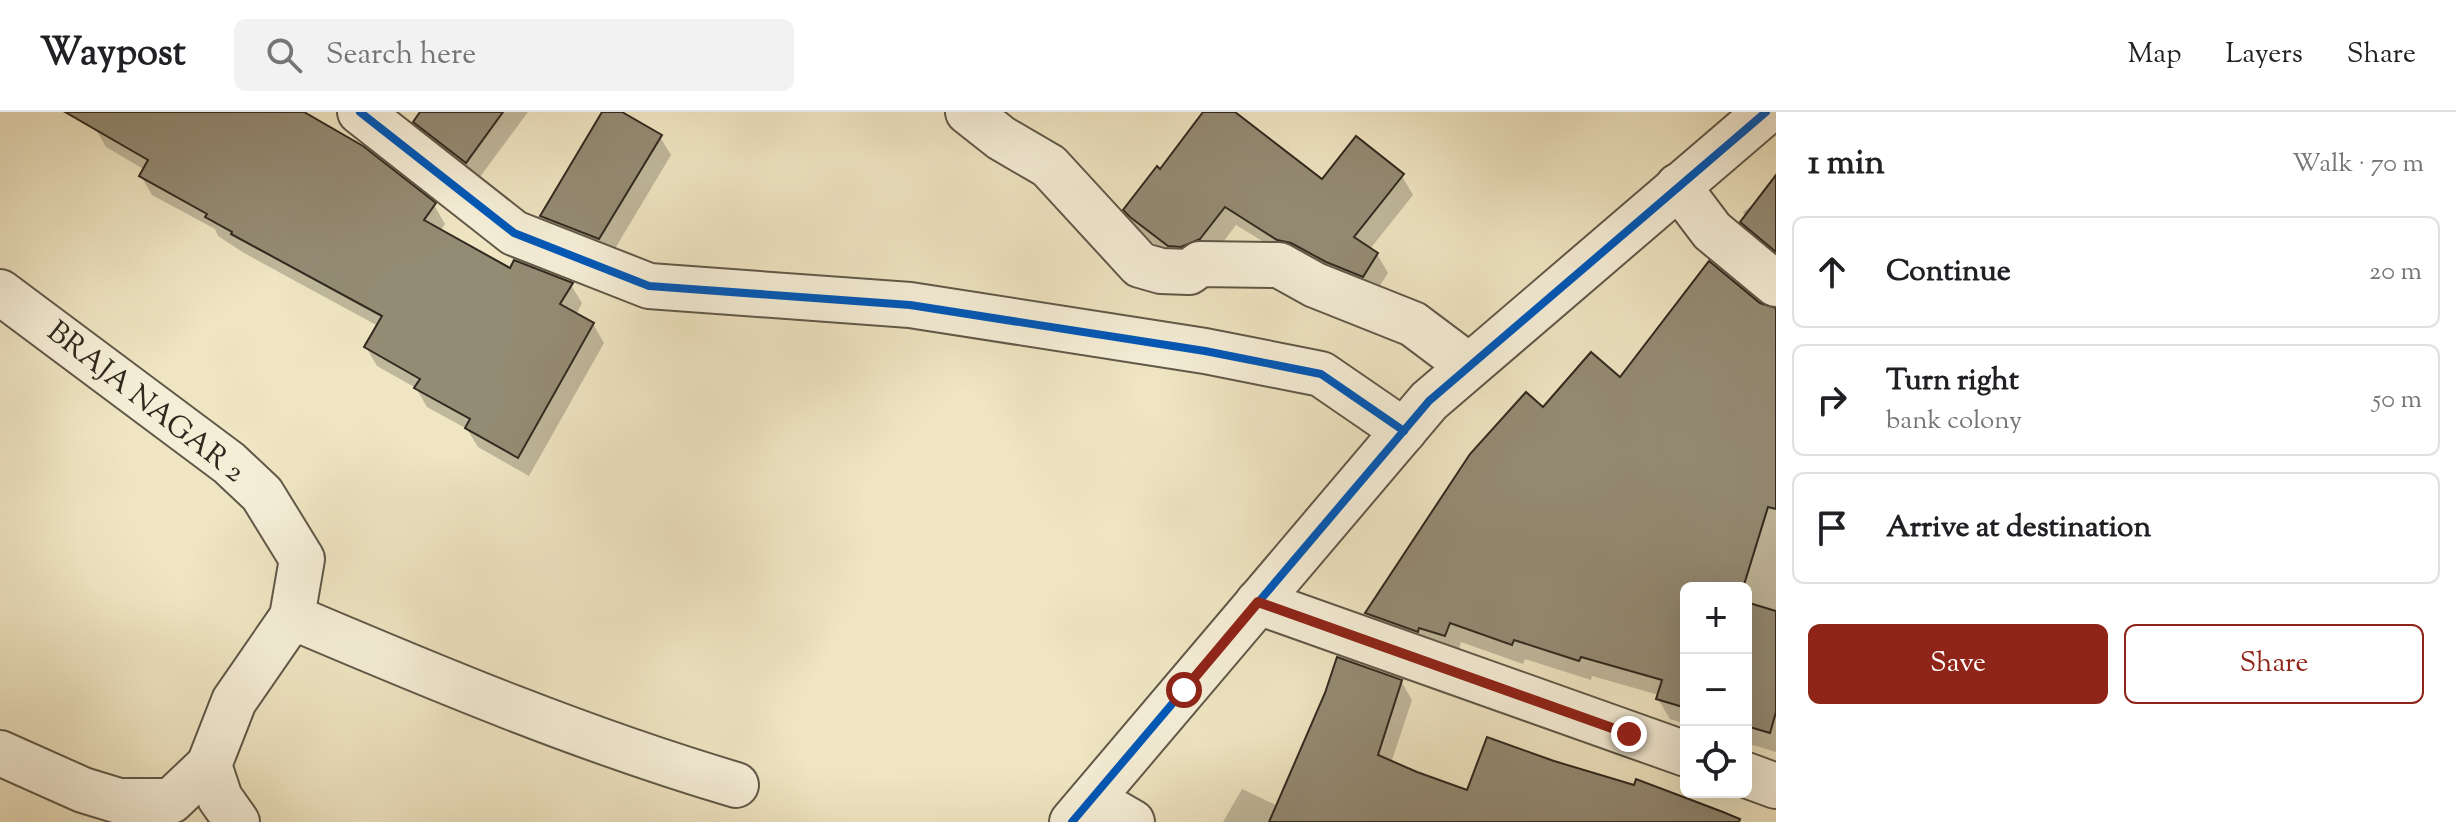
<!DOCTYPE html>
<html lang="en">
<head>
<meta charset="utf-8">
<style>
	:root { --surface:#fff; --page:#f2f2f2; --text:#202124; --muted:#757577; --line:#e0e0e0; --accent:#8f2418 }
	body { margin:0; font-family:"Sorts Mill Goudy",serif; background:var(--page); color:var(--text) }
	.controls { position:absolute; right:24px; bottom:24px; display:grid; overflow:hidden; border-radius:12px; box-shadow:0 8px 32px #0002 }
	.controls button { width:72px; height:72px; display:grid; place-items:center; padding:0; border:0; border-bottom:2px solid var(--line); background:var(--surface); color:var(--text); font:40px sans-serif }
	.stop { position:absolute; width:24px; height:24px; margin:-18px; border:6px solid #8f2418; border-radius:50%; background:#fff }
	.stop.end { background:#8f2418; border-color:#fff; box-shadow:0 2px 8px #0008 }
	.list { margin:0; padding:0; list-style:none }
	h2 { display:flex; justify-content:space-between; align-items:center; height:104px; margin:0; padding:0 32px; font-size:34px }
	h2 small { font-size:26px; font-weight:400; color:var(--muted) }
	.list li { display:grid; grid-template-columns:52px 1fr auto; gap:24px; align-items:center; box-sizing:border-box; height:112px; margin:0 16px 16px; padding:0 16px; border:2px solid var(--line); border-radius:12px }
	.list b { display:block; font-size:30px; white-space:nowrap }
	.list p { margin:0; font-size:26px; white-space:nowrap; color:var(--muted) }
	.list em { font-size:26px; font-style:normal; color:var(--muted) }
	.actions { display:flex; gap:16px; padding:24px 32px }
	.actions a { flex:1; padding:18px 0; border:2px solid var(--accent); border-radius:12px; text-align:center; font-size:28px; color:var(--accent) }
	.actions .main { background:var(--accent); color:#fff }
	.icon { flex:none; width:44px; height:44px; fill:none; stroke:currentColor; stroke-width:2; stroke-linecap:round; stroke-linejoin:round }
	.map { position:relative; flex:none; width:1776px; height:710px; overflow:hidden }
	header { display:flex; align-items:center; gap:48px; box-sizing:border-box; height:112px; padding:0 40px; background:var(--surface); border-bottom:2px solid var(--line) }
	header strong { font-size:38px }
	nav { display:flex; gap:44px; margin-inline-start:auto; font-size:28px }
	.search { width:560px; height:72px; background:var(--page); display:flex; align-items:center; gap:20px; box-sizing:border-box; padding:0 28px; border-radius:12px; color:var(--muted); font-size:30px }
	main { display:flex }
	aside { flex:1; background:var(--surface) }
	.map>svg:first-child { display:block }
	.shadow { fill:#0003 }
	.building { fill:#948b74; stroke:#31291f; stroke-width:2 }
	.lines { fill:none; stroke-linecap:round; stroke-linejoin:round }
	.minor-casing { stroke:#605848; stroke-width:48 }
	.minor { stroke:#f5eed7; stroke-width:44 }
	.cycleway-casing { stroke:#f5eed7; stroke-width:13 }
	.cycleway { stroke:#0057b8; stroke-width:8 }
	.route { stroke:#8f2418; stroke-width:10 }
	.labels { text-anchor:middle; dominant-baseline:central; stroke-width:8; stroke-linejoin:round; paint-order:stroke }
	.street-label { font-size:30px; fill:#31291f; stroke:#f5eed7 }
</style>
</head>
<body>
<header>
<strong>Waypost</strong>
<div class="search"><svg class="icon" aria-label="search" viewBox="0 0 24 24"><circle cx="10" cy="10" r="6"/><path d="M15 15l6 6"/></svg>Search here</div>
<nav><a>Map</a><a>Layers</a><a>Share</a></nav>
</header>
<main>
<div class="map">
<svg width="1776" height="710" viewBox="0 0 1776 710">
	<rect width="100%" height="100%" fill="#efe5c2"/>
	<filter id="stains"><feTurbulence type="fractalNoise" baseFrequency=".0025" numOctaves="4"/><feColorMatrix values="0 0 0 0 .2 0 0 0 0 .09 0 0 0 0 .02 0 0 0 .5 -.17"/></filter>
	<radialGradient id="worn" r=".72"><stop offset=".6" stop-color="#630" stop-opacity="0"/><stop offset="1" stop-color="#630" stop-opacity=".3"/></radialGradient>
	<g class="shadow">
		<path d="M 81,0 L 304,0 L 434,93 L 445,112 L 440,119 L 510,159 L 571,173 L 582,191 L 576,203 L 593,212 L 604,231 L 529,364 L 478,335 L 467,317 L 427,295 L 416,276 L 377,254 L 366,235 L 378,214 L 244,141 L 218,124 L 215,117 L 152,83 L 141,64 L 145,58 L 106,35 L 95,16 Z"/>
		<path d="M 423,0 L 528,0 L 477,69 L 426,29 L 415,10 Z"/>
		<path d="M 605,0 L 618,0 L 660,25 L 671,43 L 610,145 L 553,123 L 543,104 Z"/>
		<path d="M 1206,0 L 1232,0 L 1322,69 L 1402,64 L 1413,83 L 1370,137 L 1377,142 L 1388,161 L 1374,183 L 1290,146 L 1236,113 L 1211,146 L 1180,153 L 1136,117 L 1126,98 L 1161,60 Z"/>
		<path d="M 1776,77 L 1776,148 L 1754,130 L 1742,110 L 1746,105 L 1743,100 Z"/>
		<path d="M 1760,193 L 1776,198 L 1776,640 L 1746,631 L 1746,476 L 1686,476 L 1686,612 L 1670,607 L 1658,587 L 1659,583 L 1592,564 L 1591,568 L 1525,547 L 1523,552 L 1461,530 L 1457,544 L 1379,521 L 1367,501 L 1543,298 L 1620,268 Z"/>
		<path d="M 1401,569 L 1412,588 L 1391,651 L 1468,681 L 1732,710 L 1223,710 L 1242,677 L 1278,694 Z"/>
	</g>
	<g class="building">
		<path d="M 65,0 L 304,0 L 363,34 L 436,91 L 424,108 L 510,156 L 514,148 L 573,171 L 560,192 L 594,211 L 518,346 L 465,316 L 470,307 L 414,276 L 420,267 L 364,235 L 382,204 L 231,122 L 232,120 L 205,105 L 207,102 L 139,64 L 148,48 Z"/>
		<path d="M 420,0 L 503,0 L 466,51 L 413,10 Z"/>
		<path d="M 602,0 L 622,0 L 662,23 L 599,127 L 540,104 Z"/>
		<path d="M 1203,0 L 1235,0 L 1322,67 L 1356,24 L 1404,62 L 1354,125 L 1378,141 L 1363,165 L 1326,150 L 1291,131 L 1277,128 L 1225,95 L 1200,127 L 1181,135 L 1168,134 L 1130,105 L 1123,98 L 1157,54 L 1160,57 Z"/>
		<path d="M 1776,63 L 1776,140 L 1740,110 Z"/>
		<path d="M 1709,149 L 1760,191 L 1776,196 L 1776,397 L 1768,395 L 1743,476 L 1686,476 L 1686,596 L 1656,587 L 1662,568 L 1581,545 L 1579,549 L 1514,528 L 1512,533 L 1450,511 L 1445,524 L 1419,516 L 1418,520 L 1365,501 L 1470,342 L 1526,280 L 1543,295 L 1591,240 L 1620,265 Z"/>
		<path d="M 1746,490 L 1776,499 L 1776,600 L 1770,621 L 1746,614 Z"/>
		<path d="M 1337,545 L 1402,568 L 1378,643 L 1417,660 L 1467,678 L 1487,625 L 1554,649 L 1634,673 L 1636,667 L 1723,700 L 1740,707 L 1739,710 L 1269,710 L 1325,581 Z"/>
	</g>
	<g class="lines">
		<defs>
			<g id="minor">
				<path d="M 360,0 L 514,121 L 649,174 L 910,193 L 1205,239 L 1321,262 L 1404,319"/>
				<path d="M 968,0 L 1001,26 L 1049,54 L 1140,153 L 1161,159 L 1189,160 L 1200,152 L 1279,153 L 1315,173 L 1413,212 L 1469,254"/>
				<path d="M 1678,74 L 1712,119 L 1776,172"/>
				<path d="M 0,180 L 229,351 L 262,382 L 302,447 L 292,505 L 234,589 L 209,653 L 220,686 L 237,710"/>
				<path d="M 1258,490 L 1686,642"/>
				<path d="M 292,505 C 438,567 584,628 736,673"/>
				<path d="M 0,641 L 83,678 L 119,689 L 171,689 L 209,653"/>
				<path d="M 1746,663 L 1776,674"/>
				<path d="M 1092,687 L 1132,710"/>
				<path d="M 1072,710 L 1429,289 L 1766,0"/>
			</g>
		</defs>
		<use href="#minor" class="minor-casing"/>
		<use href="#minor" class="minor"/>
		<defs>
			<g id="cycleway">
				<path d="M 360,0 L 514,121 L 649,174 L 910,193 L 1205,239 L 1321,262 L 1404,319"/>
				<path d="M 1072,710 L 1429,289 L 1766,0"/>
			</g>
		</defs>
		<use href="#cycleway" class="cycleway-casing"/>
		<use href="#cycleway" class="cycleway"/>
	</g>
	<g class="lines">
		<path class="route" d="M 1184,578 L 1258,490 L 1629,622"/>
	</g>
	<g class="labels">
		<g class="street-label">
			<text transform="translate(145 291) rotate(38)">BRAJA NAGAR 2</text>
		</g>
	</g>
	<rect width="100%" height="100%" filter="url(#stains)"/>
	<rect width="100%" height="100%" fill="url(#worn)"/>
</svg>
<div class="controls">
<button>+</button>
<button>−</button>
<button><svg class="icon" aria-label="locate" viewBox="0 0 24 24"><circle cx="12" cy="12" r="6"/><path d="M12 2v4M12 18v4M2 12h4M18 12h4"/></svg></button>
</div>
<div class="stop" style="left:1184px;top:578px"></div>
<div class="stop end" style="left:1629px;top:622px"></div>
</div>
<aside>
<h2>1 min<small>Walk · 70 m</small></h2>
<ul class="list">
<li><svg class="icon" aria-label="ahead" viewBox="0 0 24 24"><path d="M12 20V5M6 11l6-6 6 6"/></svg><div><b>Continue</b></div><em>20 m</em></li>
<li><svg class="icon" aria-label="right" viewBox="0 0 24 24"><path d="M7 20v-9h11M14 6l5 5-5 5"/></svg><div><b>Turn right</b><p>bank colony</p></div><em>50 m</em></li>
<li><svg class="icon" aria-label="arrive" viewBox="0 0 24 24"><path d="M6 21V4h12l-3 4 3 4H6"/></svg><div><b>Arrive at destination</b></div></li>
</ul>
<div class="actions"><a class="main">Save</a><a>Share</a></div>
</aside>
</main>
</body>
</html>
